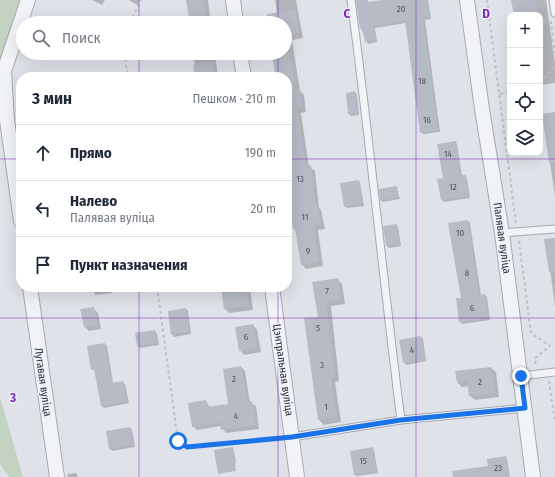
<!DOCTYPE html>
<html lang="ru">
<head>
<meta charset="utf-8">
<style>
	:root { --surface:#fff; --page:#f2f2f3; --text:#1f2937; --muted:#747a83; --line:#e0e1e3 }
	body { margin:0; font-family:"Fira Sans Condensed",sans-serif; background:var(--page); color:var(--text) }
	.controls { position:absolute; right:12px; top:12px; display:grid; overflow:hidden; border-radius:8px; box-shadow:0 4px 16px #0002 }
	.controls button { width:36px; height:36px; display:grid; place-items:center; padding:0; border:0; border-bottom:1px solid var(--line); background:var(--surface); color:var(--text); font:20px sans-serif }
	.stop { position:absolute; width:12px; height:12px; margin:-9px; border:3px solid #1a73e8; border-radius:50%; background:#fff }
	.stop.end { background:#1a73e8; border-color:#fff; box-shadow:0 1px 4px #0008 }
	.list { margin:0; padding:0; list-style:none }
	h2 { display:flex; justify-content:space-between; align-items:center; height:52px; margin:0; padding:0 16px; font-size:17px }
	h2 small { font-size:13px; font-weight:400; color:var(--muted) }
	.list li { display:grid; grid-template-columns:26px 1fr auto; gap:12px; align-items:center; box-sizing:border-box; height:56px; padding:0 16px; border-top:1px solid var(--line) }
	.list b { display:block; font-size:15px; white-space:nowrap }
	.list p { margin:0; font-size:13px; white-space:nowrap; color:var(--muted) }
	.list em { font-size:13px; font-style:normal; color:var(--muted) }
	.icon { flex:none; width:22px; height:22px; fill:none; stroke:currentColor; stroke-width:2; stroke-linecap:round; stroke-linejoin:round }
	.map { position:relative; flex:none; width:555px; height:477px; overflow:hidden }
	.search { position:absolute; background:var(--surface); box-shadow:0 4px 16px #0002; left:16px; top:16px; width:276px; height:44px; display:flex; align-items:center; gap:10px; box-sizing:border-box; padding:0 14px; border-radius:22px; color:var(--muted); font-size:15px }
	.panel { position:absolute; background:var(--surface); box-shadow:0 4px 16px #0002; left:16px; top:72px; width:276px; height:220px; border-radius:16px }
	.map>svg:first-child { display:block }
	.green { fill:#c4d2c1 }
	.shadow { fill:#0003 }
	.building { fill:#b7bbc5 }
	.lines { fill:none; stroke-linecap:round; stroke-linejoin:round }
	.lane-casing { stroke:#a5a9b2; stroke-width:9 }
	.street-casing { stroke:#a5a9b2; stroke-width:16 }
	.path { stroke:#bec0c7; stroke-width:2; stroke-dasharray:3 3; stroke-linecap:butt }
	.lane { stroke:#f2f3f7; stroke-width:7 }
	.street { stroke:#f2f3f7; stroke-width:14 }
	.route { stroke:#1a73e8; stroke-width:5 }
	.grid { fill:none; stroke:#7b2cbf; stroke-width:1; stroke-opacity:0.55 }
	.labels { text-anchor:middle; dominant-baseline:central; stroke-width:3; stroke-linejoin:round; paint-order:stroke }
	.number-label { font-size:9px; fill:#4c5360 }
	.street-label { font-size:11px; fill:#29303f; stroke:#eff1f6 }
	.grid-label { font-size:13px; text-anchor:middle; font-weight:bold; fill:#7b2cbf; stroke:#eff1f6; stroke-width:3; stroke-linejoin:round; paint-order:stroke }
</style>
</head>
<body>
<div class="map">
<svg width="555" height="477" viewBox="0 0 555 477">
	<rect width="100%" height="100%" fill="#dfe2e8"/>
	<g class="green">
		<path d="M 0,0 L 25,0 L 0,116 Z"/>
		<path d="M 0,397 L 23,477 L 9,477 L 0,464 Z"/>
	</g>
	<g class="shadow">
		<path d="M 92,0 L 105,0 L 102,5 Z"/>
		<path d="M 129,0 L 140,0 L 137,5 Z"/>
		<path d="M 187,0 L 208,0 L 211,23 L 190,23 Z"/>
		<path d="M 275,0 L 296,0 L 303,38 L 292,40 L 300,91 L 304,95 L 306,112 L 301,113 L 309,167 L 315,171 L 319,208 L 321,210 L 325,229 L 318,230 L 323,266 L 306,269 L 302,264 L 297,232 L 294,229 L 287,160 L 287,77 L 277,77 L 273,53 L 285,53 L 285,23 L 270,23 L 277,14 Z"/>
		<path d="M 356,0 L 368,0 L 369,3 L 389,0 L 428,0 L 431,19 L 425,20 L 440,132 L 423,134 L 421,132 L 406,23 L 375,28 L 377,42 L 368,44 L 360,26 Z"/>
		<path d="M 512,0 L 546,0 L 555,63 L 555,83 L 540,85 L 540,15 L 515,15 Z"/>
		<path d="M 65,17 L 77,23 L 62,23 Z"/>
		<path d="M 193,53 L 215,53 L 218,77 L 197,77 Z"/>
		<path d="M 355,92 L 357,95 L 359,115 L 351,116 L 349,114 Z"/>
		<path d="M 555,113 L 555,196 L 543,115 Z"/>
		<path d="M 455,142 L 457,144 L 462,176 L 467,178 L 470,198 L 444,202 L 442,200 L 444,179 Z"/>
		<path d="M 358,181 L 360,183 L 364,206 L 347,208 L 345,206 Z"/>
		<path d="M 396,187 L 400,199 L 383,202 L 381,200 Z"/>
		<path d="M 468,221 L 470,223 L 481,296 L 485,295 L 487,297 L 490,320 L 462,324 L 460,322 Z"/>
		<path d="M 396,225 L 398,227 L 401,246 L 389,248 L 387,246 L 384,227 Z"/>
		<path d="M 555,239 L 555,306 L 546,240 Z"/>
		<path d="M 337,279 L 342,284 L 345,304 L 331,306 L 339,381 L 335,382 L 341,422 L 324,425 L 319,420 L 305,319 L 319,317 L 313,283 Z"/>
		<path d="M 92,287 L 111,287 L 112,293 L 95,295 Z"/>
		<path d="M 133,287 L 144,287 L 135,289 Z"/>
		<path d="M 170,287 L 189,287 L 172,290 Z"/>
		<path d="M 221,287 L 250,287 L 253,310 L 229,313 L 225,309 Z"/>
		<path d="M 93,308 L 98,313 L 101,329 L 89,331 L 85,327 Z"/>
		<path d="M 186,309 L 188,311 L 191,334 L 174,337 L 172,334 Z"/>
		<path d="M 253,325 L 257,330 L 261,352 L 244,355 L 240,350 Z"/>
		<path d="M 155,331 L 157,333 L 159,345 L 140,348 L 138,346 L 136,333 Z"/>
		<path d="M 421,337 L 423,339 L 426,361 L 406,365 L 404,362 Z"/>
		<path d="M 105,344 L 107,346 L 113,383 L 123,382 L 125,384 L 129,403 L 104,408 L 102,406 L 95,371 L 92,369 Z"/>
		<path d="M 241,367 L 245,371 L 250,403 L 256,406 L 259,429 L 226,433 L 221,426 L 197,430 L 193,426 L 206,401 L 210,408 L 230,405 Z"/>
		<path d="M 491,368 L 496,372 L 499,397 L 475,400 L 470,396 L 469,386 L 462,387 L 457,382 L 456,372 Z"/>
		<path d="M 130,428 L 132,430 L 135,447 L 112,451 L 110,449 Z"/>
		<path d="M 232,448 L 234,450 L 236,463 L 220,465 Z"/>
		<path d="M 372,448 L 374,450 L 378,473 L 357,476 L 354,474 Z"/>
		<path d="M 505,457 L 507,459 L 510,477 L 459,477 L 490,467 Z"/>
		<path d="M 76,473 L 78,477 L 68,477 L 67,474 Z"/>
	</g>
	<g class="building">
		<path d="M 186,0 L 203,0 L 207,23 L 190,23 Z"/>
		<path d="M 356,0 L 367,0 L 368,2 L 382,0 L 427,0 L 430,17 L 423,18 L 438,130 L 420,133 L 405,21 L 374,26 L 376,40 L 365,42 L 362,26 L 360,27 Z"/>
		<path d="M 511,0 L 535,0 L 537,15 L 514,15 Z"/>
		<path d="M 295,10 L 299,33 L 285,36 L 285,23 L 269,23 L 267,14 Z"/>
		<path d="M 272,53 L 290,53 L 296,90 L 300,89 L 302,108 L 297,108 L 306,166 L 311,165 L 315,204 L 317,204 L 321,224 L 314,226 L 319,262 L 301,265 L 295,229 L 293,229 L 289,209 L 291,209 L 287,169 L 287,74 L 275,76 Z"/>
		<path d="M 212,62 L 214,77 L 195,77 L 193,65 Z"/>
		<path d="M 355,91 L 358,114 L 348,114 L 346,93 Z"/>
		<path d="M 555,112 L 555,162 L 549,163 L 542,114 Z"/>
		<path d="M 456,141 L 461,175 L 466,175 L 469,196 L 441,200 L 437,179 L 443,178 L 437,144 Z"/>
		<path d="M 359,180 L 363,204 L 344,207 L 340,183 Z"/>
		<path d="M 397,186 L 399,197 L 380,201 L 379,189 Z"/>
		<path d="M 468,220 L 479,295 L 485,294 L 489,318 L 459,322 L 456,298 L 461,298 L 448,223 Z"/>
		<path d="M 397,224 L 400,244 L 386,246 L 383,226 Z"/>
		<path d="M 555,238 L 555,272 L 549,272 L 544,239 Z"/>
		<path d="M 338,278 L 341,299 L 326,302 L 335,377 L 331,378 L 337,418 L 318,420 L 304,318 L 318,317 L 312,282 Z"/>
		<path d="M 221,287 L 246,287 L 249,306 L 224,309 Z"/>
		<path d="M 94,307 L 97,325 L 84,327 L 80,309 Z"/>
		<path d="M 186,308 L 190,332 L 171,335 L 168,311 Z"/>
		<path d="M 253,324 L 257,348 L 239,351 L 235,327 Z"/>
		<path d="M 155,330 L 157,343 L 137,346 L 135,333 Z"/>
		<path d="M 421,336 L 425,360 L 403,363 L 399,340 Z"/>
		<path d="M 105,343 L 112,383 L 123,381 L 127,401 L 101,406 L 94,369 L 91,370 L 87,346 Z"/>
		<path d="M 241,366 L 247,402 L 252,401 L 256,425 L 221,430 L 220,422 L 192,427 L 188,403 L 206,400 L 207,407 L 228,404 L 223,369 Z"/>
		<path d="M 491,367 L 495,393 L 469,396 L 467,381 L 457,382 L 455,371 Z"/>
		<path d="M 130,427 L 133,445 L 109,449 L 106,431 Z"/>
		<path d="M 233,447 L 236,471 L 218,474 L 214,450 Z"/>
		<path d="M 373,447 L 376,471 L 354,475 L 350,451 Z"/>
		<path d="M 506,456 L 509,477 L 453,477 L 452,471 L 488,466 L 487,459 Z"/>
	</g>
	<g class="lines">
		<defs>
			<g id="lane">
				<path d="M 351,0 C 370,140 383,280 401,420"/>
				<path d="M 553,0 L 555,13"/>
				<path d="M 502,233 L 555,229"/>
				<path d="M 521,376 L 555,372"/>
				<path d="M 292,437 L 401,420 L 525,408"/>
			</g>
			<g id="street">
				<path d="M 233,0 L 236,23"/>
				<path d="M 467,0 L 482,109 L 502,233 L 533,477"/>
				<path d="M 240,53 L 244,77"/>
				<path d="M 21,221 L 7,120 L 4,71 L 28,0"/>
				<path d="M 30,287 L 57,477"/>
				<path d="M 272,287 L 297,477"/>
			</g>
		</defs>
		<use href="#lane" class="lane-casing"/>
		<use href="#street" class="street-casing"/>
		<g class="path">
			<path d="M 487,0 L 516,223"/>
			<path d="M 551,21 L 555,55"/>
			<path d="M 130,23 L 141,0"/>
			<path d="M 124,53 L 128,77"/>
			<path d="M 540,83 L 555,66"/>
			<path d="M 500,94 L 510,92"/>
			<path d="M 519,241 L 531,333 L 550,346 L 535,358 L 536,366"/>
			<path d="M 157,287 L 178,441 L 187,447 L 279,438"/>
			<path d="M 549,381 L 555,422"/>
		</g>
		<use href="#lane" class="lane"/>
		<use href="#street" class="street"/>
	</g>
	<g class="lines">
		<path class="route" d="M 178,441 L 187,447 L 292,437 L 401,420 L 525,408 L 521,376"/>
	</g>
	<path class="grid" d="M 139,0 L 139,23M 278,0 L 278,23M 416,0 L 416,477M 139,53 L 139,77M 278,53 L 278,77M 0,159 L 21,159M 287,159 L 555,159M 139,287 L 139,477M 278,287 L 278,477M 0,318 L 555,318"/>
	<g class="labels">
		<g class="number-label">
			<text x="401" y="9">20</text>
			<text x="422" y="81">18</text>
			<text x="427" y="120">16</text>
			<text x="448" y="154">14</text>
			<text x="300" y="179">13</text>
			<text x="453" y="187">12</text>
			<text x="305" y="217">11</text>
			<text x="460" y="233">10</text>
			<text x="308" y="251">9</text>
			<text x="467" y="273">8</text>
			<text x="327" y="291">7</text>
			<text x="472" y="308">6</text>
			<text x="318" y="328">5</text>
			<text x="246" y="337">6</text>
			<text x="412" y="350">4</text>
			<text x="322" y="365">3</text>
			<text x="234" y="379">2</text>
			<text x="480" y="382">2</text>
			<text x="326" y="407">1</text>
			<text x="236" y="416">4</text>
			<text x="363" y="461">15</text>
			<text x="498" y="468">23</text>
		</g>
		<g class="street-label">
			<text transform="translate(502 238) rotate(82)">Палявая вуліца</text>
			<text transform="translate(283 370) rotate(82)">Цэнтральная вуліца</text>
			<text transform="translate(43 382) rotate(82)">Лугавая вуліца</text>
		</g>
	</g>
	<g class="grid-label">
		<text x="347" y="18">C</text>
		<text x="486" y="18">D</text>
		<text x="13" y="402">3</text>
	</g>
</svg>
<div class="controls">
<button>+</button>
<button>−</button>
<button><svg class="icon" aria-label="locate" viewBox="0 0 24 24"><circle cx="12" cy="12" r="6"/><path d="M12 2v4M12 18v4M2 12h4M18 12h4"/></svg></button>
<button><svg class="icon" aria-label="layers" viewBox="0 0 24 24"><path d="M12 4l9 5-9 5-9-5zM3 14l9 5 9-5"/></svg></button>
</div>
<div class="stop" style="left:178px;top:441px"></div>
<div class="stop end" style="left:521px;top:376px"></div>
<div class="search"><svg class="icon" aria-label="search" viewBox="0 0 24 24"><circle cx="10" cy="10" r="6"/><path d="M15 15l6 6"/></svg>Поиск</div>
<section class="panel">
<h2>3 мин<small>Пешком · 210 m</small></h2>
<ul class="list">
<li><svg class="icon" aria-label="ahead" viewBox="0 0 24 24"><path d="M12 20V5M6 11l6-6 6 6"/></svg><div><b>Прямо</b></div><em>190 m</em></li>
<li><svg class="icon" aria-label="left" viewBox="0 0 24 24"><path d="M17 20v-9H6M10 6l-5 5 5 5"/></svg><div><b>Налево</b><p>Палявая вуліца</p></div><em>20 m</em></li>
<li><svg class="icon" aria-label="arrive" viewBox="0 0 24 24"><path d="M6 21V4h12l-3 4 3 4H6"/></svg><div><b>Пункт назначения</b></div></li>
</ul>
</section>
</div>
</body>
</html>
